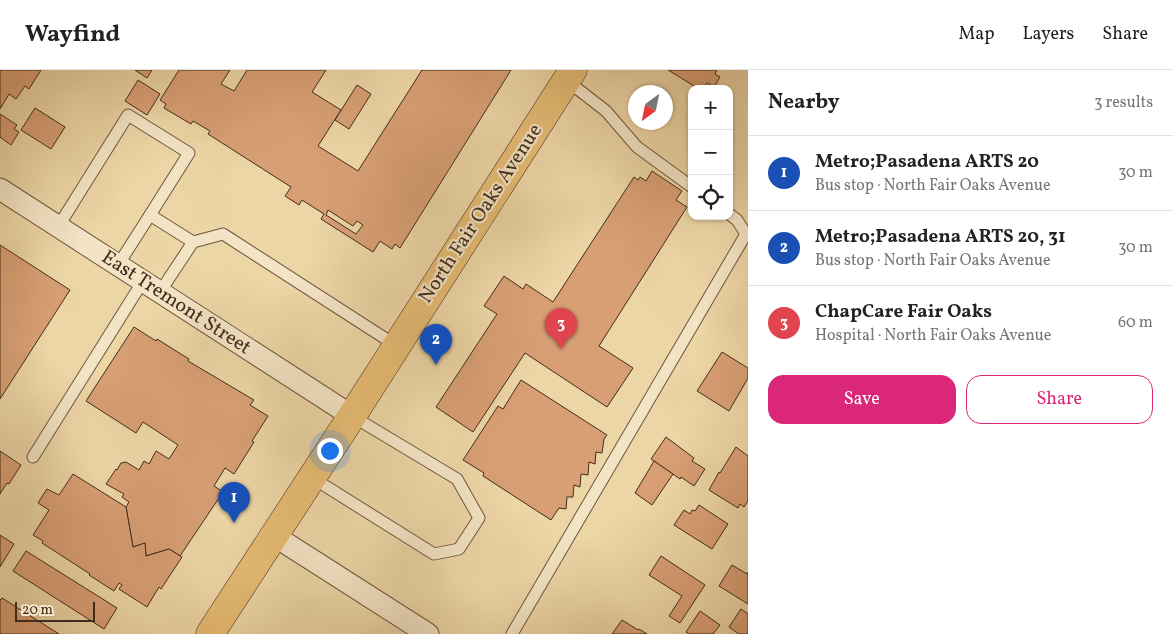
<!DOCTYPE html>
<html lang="en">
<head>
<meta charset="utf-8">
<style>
	:root { --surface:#fff; --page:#f6f6f6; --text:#222; --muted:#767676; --line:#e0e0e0; --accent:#db2777 }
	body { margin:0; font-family:Vollkorn,serif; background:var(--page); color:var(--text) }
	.controls { position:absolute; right:15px; top:15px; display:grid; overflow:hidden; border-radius:10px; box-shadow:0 1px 4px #0004 }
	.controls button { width:45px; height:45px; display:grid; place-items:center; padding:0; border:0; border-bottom:1px solid var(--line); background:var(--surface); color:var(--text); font:25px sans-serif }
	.compass { position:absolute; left:628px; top:15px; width:45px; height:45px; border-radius:50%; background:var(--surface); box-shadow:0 1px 4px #0004; rotate:213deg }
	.scale { position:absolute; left:15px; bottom:12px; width:80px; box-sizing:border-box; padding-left:5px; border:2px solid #422c1b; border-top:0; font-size:14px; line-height:18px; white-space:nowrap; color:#422c1b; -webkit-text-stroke:4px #f3e4c5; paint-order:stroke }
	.you { position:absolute; left:329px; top:380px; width:18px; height:18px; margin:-12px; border:4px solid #fff; border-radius:50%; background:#1a73e8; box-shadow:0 0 0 8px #1a73e833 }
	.badge { display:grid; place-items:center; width:32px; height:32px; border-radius:50%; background:var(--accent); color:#fff; font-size:16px; font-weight:700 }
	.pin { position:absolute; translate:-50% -41px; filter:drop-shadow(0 1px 2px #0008) }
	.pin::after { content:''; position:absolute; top:26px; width:18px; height:15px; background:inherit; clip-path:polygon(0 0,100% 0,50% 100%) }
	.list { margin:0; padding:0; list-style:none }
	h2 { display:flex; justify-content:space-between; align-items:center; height:65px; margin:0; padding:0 20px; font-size:21px }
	h2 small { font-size:16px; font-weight:400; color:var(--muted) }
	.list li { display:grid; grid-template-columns:32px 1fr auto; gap:15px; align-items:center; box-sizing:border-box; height:75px; padding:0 20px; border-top:1px solid var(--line) }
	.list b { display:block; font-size:19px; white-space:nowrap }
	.list p { margin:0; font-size:16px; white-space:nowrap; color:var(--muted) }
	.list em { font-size:16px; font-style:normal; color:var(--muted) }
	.actions { display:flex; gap:10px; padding:15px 20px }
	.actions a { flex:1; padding:11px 0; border:1px solid var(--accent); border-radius:15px; text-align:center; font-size:18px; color:var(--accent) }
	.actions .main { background:var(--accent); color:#fff }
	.icon { flex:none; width:28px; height:28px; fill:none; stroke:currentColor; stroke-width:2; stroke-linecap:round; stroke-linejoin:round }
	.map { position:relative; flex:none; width:748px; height:564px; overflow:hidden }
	header { display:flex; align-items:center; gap:30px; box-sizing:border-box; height:70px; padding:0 25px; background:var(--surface); border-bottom:1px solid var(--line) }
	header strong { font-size:24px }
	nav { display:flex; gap:28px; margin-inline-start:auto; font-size:18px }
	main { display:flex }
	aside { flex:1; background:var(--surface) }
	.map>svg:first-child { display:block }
	.building { fill:#d89f74; stroke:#422c1b; fill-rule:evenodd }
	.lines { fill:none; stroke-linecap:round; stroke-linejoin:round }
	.lane-casing { stroke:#6d563e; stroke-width:13 }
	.street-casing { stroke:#6d563e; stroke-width:23 }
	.primary-casing { stroke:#422c1b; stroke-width:29 }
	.lane { stroke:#f3e4c5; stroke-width:11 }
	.street { stroke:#f3e4c5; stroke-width:21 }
	.primary { stroke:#e6bb73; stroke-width:28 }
	.labels { text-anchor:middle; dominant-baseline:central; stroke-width:4.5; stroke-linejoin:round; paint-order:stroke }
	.street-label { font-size:20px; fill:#422c1b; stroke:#f3e4c5 }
</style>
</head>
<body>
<header>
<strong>Wayfind</strong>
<nav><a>Map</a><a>Layers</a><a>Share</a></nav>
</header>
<main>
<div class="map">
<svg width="748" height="564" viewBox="0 0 748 564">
	<rect width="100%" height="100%" fill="#edd6a6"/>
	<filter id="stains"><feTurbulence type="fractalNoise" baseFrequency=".004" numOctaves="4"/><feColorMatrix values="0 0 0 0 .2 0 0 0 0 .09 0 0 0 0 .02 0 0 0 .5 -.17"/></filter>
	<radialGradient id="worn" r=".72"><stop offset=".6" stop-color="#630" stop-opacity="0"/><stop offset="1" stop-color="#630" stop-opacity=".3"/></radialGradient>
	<g class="building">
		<path d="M 0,0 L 41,0 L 29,19 L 25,16 L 16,29 L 9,24 L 0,39 Z"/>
		<path d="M 135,0 L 152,0 L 147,8 Z"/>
		<path d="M 179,0 L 230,0 L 221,14 L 234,21 L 247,0 L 326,0 L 312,22 L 341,40 L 318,76 L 358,101 L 422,0 L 511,0 L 400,178 L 395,174 L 392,179 L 380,171 L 373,182 L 321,149 L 324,144 L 302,130 L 299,135 L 285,126 L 291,117 L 208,64 L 210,61 L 193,51 L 191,54 L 164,38 L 166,34 L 160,30 ZM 328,140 L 353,156 L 357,151 L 363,155 L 356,164 L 326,145 Z"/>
		<path d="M 668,0 L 717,0 L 715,4 L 720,7 L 714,17 L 707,13 L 703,19 L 699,19 Z"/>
		<path d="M 138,10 L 160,24 L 147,45 L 125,31 Z"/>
		<path d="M 357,15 L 371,24 L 349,59 L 335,50 Z"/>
		<path d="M 35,38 L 65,57 L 51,79 L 21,60 Z"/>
		<path d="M 0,44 L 17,55 L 14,59 L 19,62 L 11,75 L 0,67 Z"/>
		<path d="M 652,101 L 682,121 L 676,130 L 687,137 L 599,276 L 633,298 L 607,337 L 525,283 L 473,362 L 436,337 L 497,244 L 484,236 L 504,206 L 523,219 L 526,214 L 553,232 L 634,107 L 638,110 L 640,107 L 646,111 Z"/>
		<path d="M 0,175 L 70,220 L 0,329 Z"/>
		<path d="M 134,257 L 156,271 L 157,269 L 189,289 L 188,291 L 254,330 L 250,335 L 268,346 L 252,371 L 254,372 L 234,404 L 225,398 L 214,416 L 223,422 L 180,486 L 169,479 L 146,486 L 145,473 L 133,477 L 126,437 L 129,432 L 122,427 L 124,424 L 106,414 L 116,399 L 117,400 L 121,393 L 126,392 L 139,400 L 144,391 L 149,394 L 156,381 L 169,389 L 178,375 L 143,352 L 136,363 L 86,331 Z"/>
		<path d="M 722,282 L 748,298 L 748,308 L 729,341 L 697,321 Z"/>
		<path d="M 521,310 L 607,365 L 604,369 L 602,383 L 596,382 L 595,394 L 589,392 L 588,405 L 581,404 L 580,417 L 574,415 L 573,427 L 567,427 L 566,439 L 559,438 L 551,450 L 483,406 L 484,403 L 463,390 L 498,336 L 503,339 Z"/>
		<path d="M 666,367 L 694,388 L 692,391 L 705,399 L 694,416 L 681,407 L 680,409 L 651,389 Z"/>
		<path d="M 736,377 L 748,386 L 748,431 L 744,437 L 740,434 L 738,438 L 709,420 L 719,402 L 720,403 Z"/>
		<path d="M 0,381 L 21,395 L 9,414 L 7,413 L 0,424 Z"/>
		<path d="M 654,391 L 673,404 L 652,435 L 635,423 Z"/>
		<path d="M 73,404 L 126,437 L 133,477 L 145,473 L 146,486 L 169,479 L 182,487 L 161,519 L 159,517 L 147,537 L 119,519 L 122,515 L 119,513 L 114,521 L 89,505 L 90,504 L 42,473 L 43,471 L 33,465 L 49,440 L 38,433 L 47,419 L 59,425 Z"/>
		<path d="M 699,435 L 728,454 L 712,479 L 674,455 L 684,440 L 690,444 L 692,440 L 695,441 Z"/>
		<path d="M 0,465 L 14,474 L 0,497 Z"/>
		<path d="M 26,481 L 117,538 L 104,559 L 13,501 Z"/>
		<path d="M 661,486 L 705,515 L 680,553 L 669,546 L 682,526 L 649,505 Z"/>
		<path d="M 732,495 L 747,504 L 748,502 L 748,534 L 719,516 Z"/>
		<path d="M 2,528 L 59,564 L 0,564 L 0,530 Z"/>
		<path d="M 741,539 L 748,544 L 748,564 L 739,564 L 729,557 Z"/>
		<path d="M 700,541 L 720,555 L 713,564 L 689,564 L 686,562 Z"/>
		<path d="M 622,550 L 638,560 L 639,559 L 647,564 L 612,564 Z"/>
	</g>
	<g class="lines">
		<defs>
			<g id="lane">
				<path d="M 566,10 L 606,41 L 637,77 L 692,117"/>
				<path d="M 58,157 L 128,45 L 189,83 L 150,145"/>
				<path d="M 193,172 L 223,164 L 397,276"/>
				<path d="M 118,195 L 150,145 L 193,172 L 160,222"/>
				<path d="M 33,387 L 143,211"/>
				<path d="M 311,407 L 434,484 L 459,479 L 479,448 L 457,409 L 352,346"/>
				<path d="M 512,564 L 746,164 L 737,150 L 729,144"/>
			</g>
			<g id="street">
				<path d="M 0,119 L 352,346"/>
				<path d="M 273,465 L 428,564"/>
			</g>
			<path id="primary" d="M 210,564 L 352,346 L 573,0"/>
		</defs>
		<use href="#lane" class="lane-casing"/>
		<use href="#street" class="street-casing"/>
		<use href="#primary" class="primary-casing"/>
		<use href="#lane" class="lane"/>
		<use href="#street" class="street"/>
		<use href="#primary" class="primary"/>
	</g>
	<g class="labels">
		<g class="street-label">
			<text transform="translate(481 144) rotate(-57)">North Fair Oaks Avenue</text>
			<text transform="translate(176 233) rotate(33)">East Tremont Street</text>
		</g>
	</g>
	<rect width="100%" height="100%" filter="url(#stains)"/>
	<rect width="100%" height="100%" fill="url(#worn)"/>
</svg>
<div class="controls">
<button>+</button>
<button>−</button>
<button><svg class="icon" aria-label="locate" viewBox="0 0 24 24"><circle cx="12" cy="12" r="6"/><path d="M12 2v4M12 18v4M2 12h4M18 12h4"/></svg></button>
</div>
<svg class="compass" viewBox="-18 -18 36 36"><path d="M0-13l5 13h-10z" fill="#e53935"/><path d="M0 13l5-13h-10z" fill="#767676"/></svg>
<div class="scale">20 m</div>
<div class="you"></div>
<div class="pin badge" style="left:234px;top:453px;background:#1a4fb4">1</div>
<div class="pin badge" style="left:436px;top:295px;background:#1a4fb4">2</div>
<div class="pin badge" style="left:561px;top:279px;background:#e0444e">3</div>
</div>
<aside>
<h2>Nearby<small>3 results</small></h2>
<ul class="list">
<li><span class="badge" style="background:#1a4fb4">1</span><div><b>Metro;Pasadena ARTS 20</b><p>Bus stop · North Fair Oaks Avenue</p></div><em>30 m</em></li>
<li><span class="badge" style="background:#1a4fb4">2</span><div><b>Metro;Pasadena ARTS 20, 31</b><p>Bus stop · North Fair Oaks Avenue</p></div><em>30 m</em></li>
<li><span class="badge" style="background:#e0444e">3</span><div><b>ChapCare Fair Oaks</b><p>Hospital · North Fair Oaks Avenue</p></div><em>60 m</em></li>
</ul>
<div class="actions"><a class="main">Save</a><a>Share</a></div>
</aside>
</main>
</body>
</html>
